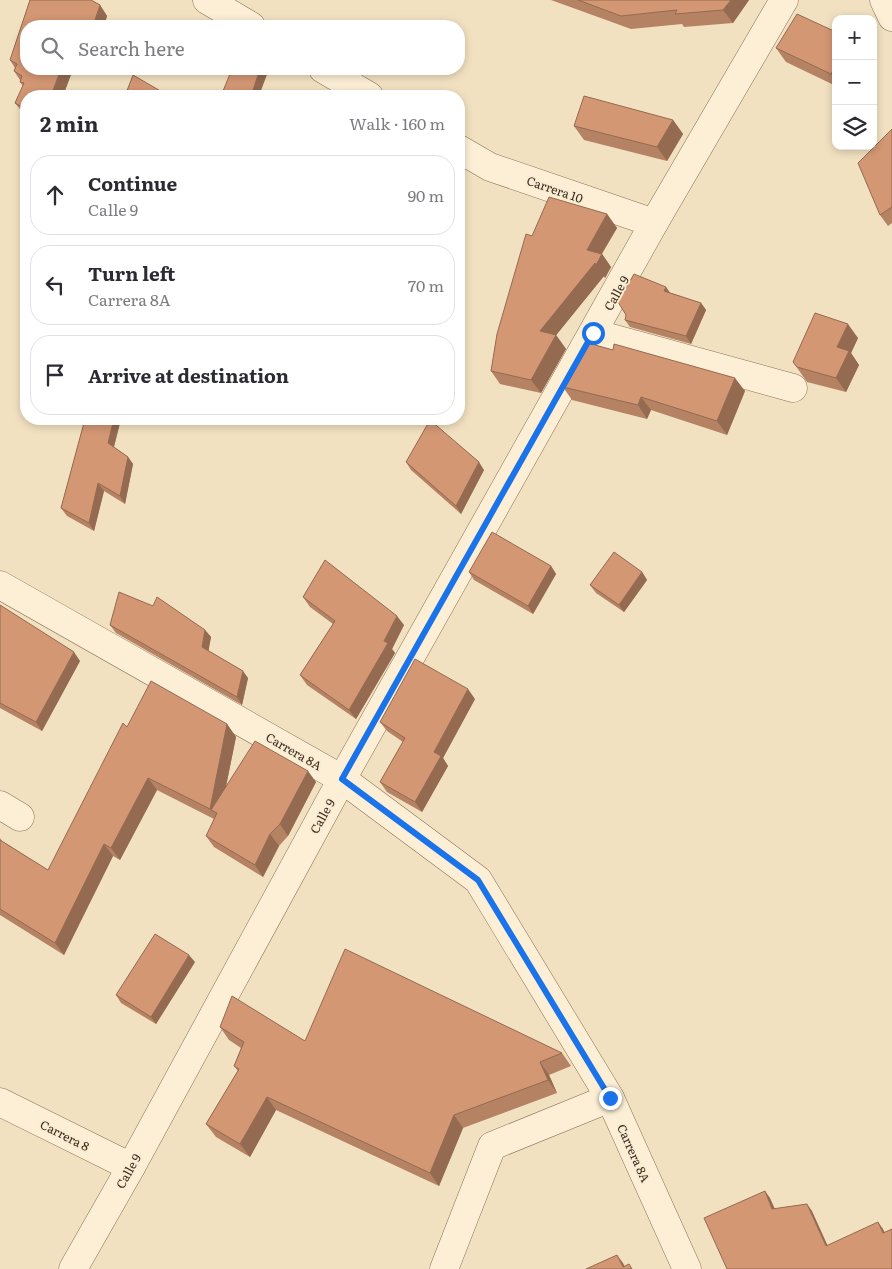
<!DOCTYPE html>
<html lang="en">
<head>
<meta charset="utf-8">
<style>
	:root { --surface:#fff; --page:#f7f7f7; --text:#2b2b33; --muted:#7c7c81; --line:#e1e1e2 }
	body { margin:0; font-family:Literata,serif; background:var(--page); color:var(--text) }
	.controls { position:absolute; right:15px; top:15px; display:grid; overflow:hidden; border-radius:10px; box-shadow:0 2px 8px #0003 }
	.controls button { width:45px; height:45px; display:grid; place-items:center; padding:0; border:0; border-bottom:1px solid var(--line); background:var(--surface); color:var(--text); font:25px sans-serif }
	.stop { position:absolute; width:15px; height:15px; margin:-11px; border:4px solid #1a73e8; border-radius:50%; background:#fff }
	.stop.end { background:#1a73e8; border-color:#fff; box-shadow:0 1px 5px #0008 }
	.list { margin:0; padding:0; list-style:none }
	h2 { display:flex; justify-content:space-between; align-items:center; height:65px; margin:0; padding:0 20px; font-size:21px }
	h2 small { font-size:16px; font-weight:400; color:var(--muted) }
	.list li { display:grid; grid-template-columns:32px 1fr auto; gap:15px; align-items:center; box-sizing:border-box; height:80px; margin:0 10px 10px; padding:0 10px; border:1px solid var(--line); border-radius:20px }
	.list b { display:block; font-size:19px; white-space:nowrap }
	.list p { margin:0; font-size:16px; white-space:nowrap; color:var(--muted) }
	.list em { font-size:16px; font-style:normal; color:var(--muted) }
	.icon { flex:none; width:28px; height:28px; fill:none; stroke:currentColor; stroke-width:2; stroke-linecap:round; stroke-linejoin:round }
	.map { position:relative; flex:none; width:892px; height:1269px; overflow:hidden }
	.search { position:absolute; background:var(--surface); box-shadow:0 2px 8px #0003; left:20px; top:20px; width:445px; height:55px; display:flex; align-items:center; gap:12px; box-sizing:border-box; padding:0 18px; border-radius:20px; color:var(--muted); font-size:19px }
	.panel { position:absolute; background:var(--surface); box-shadow:0 2px 8px #0003; left:20px; top:90px; width:445px; height:335px; border-radius:20px }
	.map>svg:first-child { display:block }
	.lines { fill:none; stroke-linecap:round; stroke-linejoin:round }
	.minor-casing { stroke:#8d7157; stroke-width:29 }
	.minor { stroke:#fcefd6; stroke-width:28 }
	.wall { fill:#b58264 }
	.shaded-wall { fill:#946a51 }
	.building { fill:#d39774; stroke:#946a51 }
	.route { stroke:#1a73e8; stroke-width:6 }
	.labels { text-anchor:middle; dominant-baseline:central; stroke-width:4; stroke-linejoin:round; paint-order:stroke }
	.street-label { font-size:12px; fill:#3c2a1d; stroke:#f8ecd2 }
</style>
</head>
<body>
<div class="map">
<svg width="892" height="1269" viewBox="0 0 892 1269">
	<rect width="100%" height="100%" fill="#f2e1c1"/>
	<g class="lines">
		<defs>
			<g id="minor">
				<path d="M 207,0 L 251,26"/>
				<path d="M 884,0 L 892,17"/>
				<path d="M 323,69 L 369,96"/>
				<path d="M 459,149 L 490,167 L 654,223"/>
				<path d="M 593,333 L 793,388"/>
				<path d="M 0,585 L 342,779 L 478,880 L 610,1098 L 687,1269"/>
				<path d="M 0,805 L 20,817"/>
				<path d="M 0,1102 L 131,1167"/>
				<path d="M 73,1269 L 131,1167 L 342,779 L 654,223 L 784,0"/>
				<path d="M 444,1269 L 492,1146 L 610,1098"/>
			</g>
		</defs>
		<use href="#minor" class="minor-casing"/>
		<use href="#minor" class="minor"/>
	</g>
	<g class="wall">
		<path d="M 30,0 L 91,0 L 100,5 L 107,16 L 104,26 L 26,26 L 26,69 L 73,69 L 63,96 L 26,96 L 26,115 L 23,113 L 15,103 L 23,86 L 20,82 L 20,80 L 14,71 L 15,68 L 10,60 Z"/>
		<path d="M 551,0 L 749,0 L 733,23 L 684,27 L 682,24 L 631,29 Z"/>
		<path d="M 836,32 L 836,86 L 786,62 L 776,48 Z"/>
		<path d="M 673,120 L 683,134 L 667,161 L 584,140 L 574,126 Z"/>
		<path d="M 892,129 L 892,223 L 888,226 L 880,215 Z"/>
		<path d="M 607,214 L 617,228 L 602,254 L 611,267 L 605,278 L 604,276 L 556,335 L 566,349 L 541,393 L 500,384 L 491,371 L 532,236 Z"/>
		<path d="M 671,293 L 701,303 L 706,310 L 691,344 L 630,327 L 625,320 Z"/>
		<path d="M 858,338 L 851,353 L 859,365 L 846,392 L 807,382 L 793,362 Z"/>
		<path d="M 613,350 L 745,391 L 727,435 L 651,410 L 647,419 L 572,400 L 563,387 Z"/>
		<path d="M 85,419 L 121,419 L 114,447 L 128,457 L 133,464 L 125,504 L 104,491 L 94,531 L 67,516 L 61,508 Z"/>
		<path d="M 406,462 L 484,470 L 461,514 L 411,470 Z"/>
		<path d="M 551,566 L 556,574 L 533,614 L 474,580 L 469,572 Z"/>
		<path d="M 642,572 L 647,580 L 624,612 L 596,593 L 590,585 Z"/>
		<path d="M 303,597 L 404,625 L 392,649 L 395,653 L 356,719 L 307,685 L 300,675 L 333,624 L 310,607 Z"/>
		<path d="M 0,605 L 80,661 L 42,731 L 0,708 Z"/>
		<path d="M 110,625 L 205,630 L 211,637 L 208,650 L 248,678 L 242,705 L 116,633 Z"/>
		<path d="M 475,699 L 443,758 L 448,766 L 422,812 L 387,792 L 380,782 L 403,742 L 387,731 L 380,722 Z"/>
		<path d="M 227,724 L 236,737 L 226,786 L 316,782 L 288,836 L 279,846 L 263,877 L 214,847 L 206,836 L 214,819 L 157,790 L 120,860 L 113,856 L 64,955 L 0,915 L 0,838 L 2,841 L 48,870 L 127,727 Z"/>
		<path d="M 195,962 L 156,1024 L 121,1003 L 116,995 Z"/>
		<path d="M 220,1027 L 305,1041 L 562,1053 L 571,1066 L 549,1075 L 557,1093 L 463,1128 L 439,1186 L 276,1110 L 250,1157 L 216,1137 L 206,1124 L 238,1071 L 234,1066 L 241,1048 L 229,1040 Z"/>
	</g>
	<g class="shaded-wall">
		<path d="M 731,0 L 749,0 L 733,23 L 723,10 Z"/>
		<path d="M 100,5 L 107,16 L 104,26 L 93,26 Z"/>
		<path d="M 836,66 L 836,81 L 831,74 Z"/>
		<path d="M 61,69 L 73,69 L 63,96 L 51,96 Z"/>
		<path d="M 260,69 L 269,69 L 259,96 L 251,96 Z"/>
		<path d="M 673,120 L 683,134 L 667,161 L 657,147 Z"/>
		<path d="M 607,214 L 617,228 L 596,263 L 587,250 Z"/>
		<path d="M 602,254 L 611,267 L 605,278 L 604,276 L 549,344 L 540,331 Z"/>
		<path d="M 666,287 L 671,294 L 664,291 Z"/>
		<path d="M 701,303 L 706,310 L 691,344 L 686,336 Z"/>
		<path d="M 848,324 L 858,338 L 851,353 L 859,365 L 846,392 L 836,378 L 837,347 Z"/>
		<path d="M 556,335 L 566,349 L 541,393 L 531,380 Z"/>
		<path d="M 735,378 L 745,391 L 727,435 L 717,421 Z"/>
		<path d="M 641,397 L 651,410 L 647,419 L 638,405 Z"/>
		<path d="M 114,419 L 121,419 L 113,450 L 108,443 Z"/>
		<path d="M 128,457 L 133,464 L 125,504 L 120,496 Z"/>
		<path d="M 479,462 L 484,470 L 461,514 L 456,506 Z"/>
		<path d="M 98,483 L 104,491 L 94,531 L 89,523 Z"/>
		<path d="M 551,566 L 556,574 L 533,614 L 528,606 Z"/>
		<path d="M 642,572 L 647,580 L 624,612 L 619,605 Z"/>
		<path d="M 397,616 L 404,625 L 392,649 L 395,653 L 356,719 L 349,710 Z"/>
		<path d="M 205,630 L 211,637 L 208,654 L 202,647 Z"/>
		<path d="M 74,652 L 80,661 L 42,731 L 36,722 Z"/>
		<path d="M 243,671 L 248,678 L 242,705 L 237,697 Z"/>
		<path d="M 468,689 L 475,699 L 443,758 L 448,766 L 422,812 L 415,802 L 434,752 Z"/>
		<path d="M 227,724 L 236,737 L 220,816 L 217,813 L 211,810 L 219,821 L 210,809 Z"/>
		<path d="M 308,771 L 316,782 L 288,836 L 280,824 Z"/>
		<path d="M 148,778 L 157,790 L 120,860 L 111,848 Z"/>
		<path d="M 270,834 L 279,846 L 263,877 L 255,865 Z"/>
		<path d="M 104,844 L 113,856 L 64,955 L 55,943 Z"/>
		<path d="M 189,955 L 195,962 L 156,1024 L 151,1017 Z"/>
		<path d="M 540,1062 L 549,1075 L 557,1093 L 548,1080 Z"/>
		<path d="M 267,1097 L 276,1110 L 250,1157 L 240,1144 Z"/>
		<path d="M 454,1115 L 463,1128 L 439,1186 L 430,1173 Z"/>
		<path d="M 765,1191 L 770,1198 L 778,1216 L 772,1209 Z"/>
		<path d="M 807,1204 L 812,1211 L 831,1253 L 826,1246 Z"/>
		<path d="M 878,1222 L 883,1229 L 888,1240 L 883,1233 Z"/>
		<path d="M 617,1255 L 623,1263 L 626,1269 L 624,1269 Z"/>
	</g>
	<g class="building">
		<path d="M 30,0 L 91,0 L 100,5 L 93,26 L 26,26 L 26,69 L 61,69 L 51,96 L 26,96 L 26,109 L 15,103 L 24,83 L 20,82 L 22,76 L 14,71 L 17,64 L 10,60 Z"/>
		<path d="M 578,0 L 731,0 L 723,10 L 675,14 L 677,10 L 621,16 Z"/>
		<path d="M 797,14 L 836,32 L 836,66 L 831,74 L 776,48 Z"/>
		<path d="M 232,69 L 260,69 L 251,96 L 221,96 Z"/>
		<path d="M 133,75 L 169,96 L 125,96 Z"/>
		<path d="M 584,96 L 673,120 L 657,147 L 574,126 Z"/>
		<path d="M 892,129 L 892,207 L 880,215 L 858,163 Z"/>
		<path d="M 549,197 L 607,214 L 587,250 L 602,254 L 596,265 L 595,263 L 540,331 L 556,335 L 531,380 L 491,371 L 497,334 L 526,234 L 532,236 Z"/>
		<path d="M 634,274 L 666,287 L 664,291 L 701,303 L 686,336 L 625,320 L 626,315 L 618,302 Z"/>
		<path d="M 815,313 L 848,324 L 837,347 L 849,351 L 836,378 L 797,367 L 793,362 Z"/>
		<path d="M 588,343 L 613,350 L 614,344 L 735,378 L 717,421 L 641,397 L 638,405 L 563,387 Z"/>
		<path d="M 85,419 L 114,419 L 108,443 L 128,457 L 120,496 L 98,483 L 89,523 L 61,508 Z"/>
		<path d="M 430,420 L 479,462 L 456,506 L 406,462 Z"/>
		<path d="M 492,532 L 551,566 L 528,606 L 469,572 Z"/>
		<path d="M 614,552 L 642,572 L 619,605 L 590,585 Z"/>
		<path d="M 325,560 L 397,616 L 384,641 L 388,643 L 349,710 L 300,675 L 335,621 L 303,597 Z"/>
		<path d="M 119,592 L 153,606 L 157,597 L 205,630 L 202,647 L 243,671 L 237,697 L 110,625 Z"/>
		<path d="M 0,605 L 74,652 L 36,722 L 0,703 Z"/>
		<path d="M 415,659 L 468,689 L 434,752 L 441,756 L 415,802 L 380,782 L 405,738 L 380,722 Z"/>
		<path d="M 151,681 L 227,724 L 210,809 L 148,778 L 111,848 L 104,844 L 55,943 L 0,909 L 0,840 L 48,870 L 123,723 L 127,727 Z"/>
		<path d="M 255,741 L 308,771 L 280,824 L 270,834 L 255,865 L 206,836 L 217,813 L 211,810 Z"/>
		<path d="M 155,934 L 189,955 L 151,1017 L 116,995 Z"/>
		<path d="M 345,949 L 562,1053 L 540,1062 L 548,1080 L 454,1115 L 430,1173 L 267,1097 L 240,1144 L 206,1124 L 239,1069 L 234,1066 L 244,1042 L 220,1027 L 232,996 L 305,1041 Z"/>
		<path d="M 765,1191 L 772,1209 L 807,1204 L 826,1246 L 878,1222 L 883,1233 L 892,1229 L 892,1269 L 727,1269 L 704,1218 Z"/>
		<path d="M 617,1255 L 623,1267 L 629,1264 L 632,1269 L 586,1269 Z"/>
	</g>
	<g class="lines">
		<path class="route" d="M 593,333 L 342,779 L 478,880 L 610,1098"/>
	</g>
	<g class="labels">
		<g class="street-label">
			<text transform="translate(555 189) rotate(19)">Carrera 10</text>
			<text transform="translate(616 293) rotate(-61)">Calle 9</text>
			<text transform="translate(294 751) rotate(30)">Carrera 8A</text>
			<text transform="translate(322 816) rotate(-61)">Calle 9</text>
			<text transform="translate(65 1135) rotate(27)">Carrera 8</text>
			<text transform="translate(634 1153) rotate(66)">Carrera 8A</text>
			<text transform="translate(128 1171) rotate(-61)">Calle 9</text>
		</g>
	</g>
</svg>
<div class="controls">
<button>+</button>
<button>−</button>
<button><svg class="icon" aria-label="layers" viewBox="0 0 24 24"><path d="M12 4l9 5-9 5-9-5zM3 14l9 5 9-5"/></svg></button>
</div>
<div class="stop" style="left:593px;top:333px"></div>
<div class="stop end" style="left:610px;top:1098px"></div>
<div class="search"><svg class="icon" aria-label="search" viewBox="0 0 24 24"><circle cx="10" cy="10" r="6"/><path d="M15 15l6 6"/></svg>Search here</div>
<section class="panel">
<h2>2 min<small>Walk · 160 m</small></h2>
<ul class="list">
<li><svg class="icon" aria-label="ahead" viewBox="0 0 24 24"><path d="M12 20V5M6 11l6-6 6 6"/></svg><div><b>Continue</b><p>Calle 9</p></div><em>90 m</em></li>
<li><svg class="icon" aria-label="left" viewBox="0 0 24 24"><path d="M17 20v-9H6M10 6l-5 5 5 5"/></svg><div><b>Turn left</b><p>Carrera 8A</p></div><em>70 m</em></li>
<li><svg class="icon" aria-label="arrive" viewBox="0 0 24 24"><path d="M6 21V4h12l-3 4 3 4H6"/></svg><div><b>Arrive at destination</b></div></li>
</ul>
</section>
</div>
</body>
</html>
